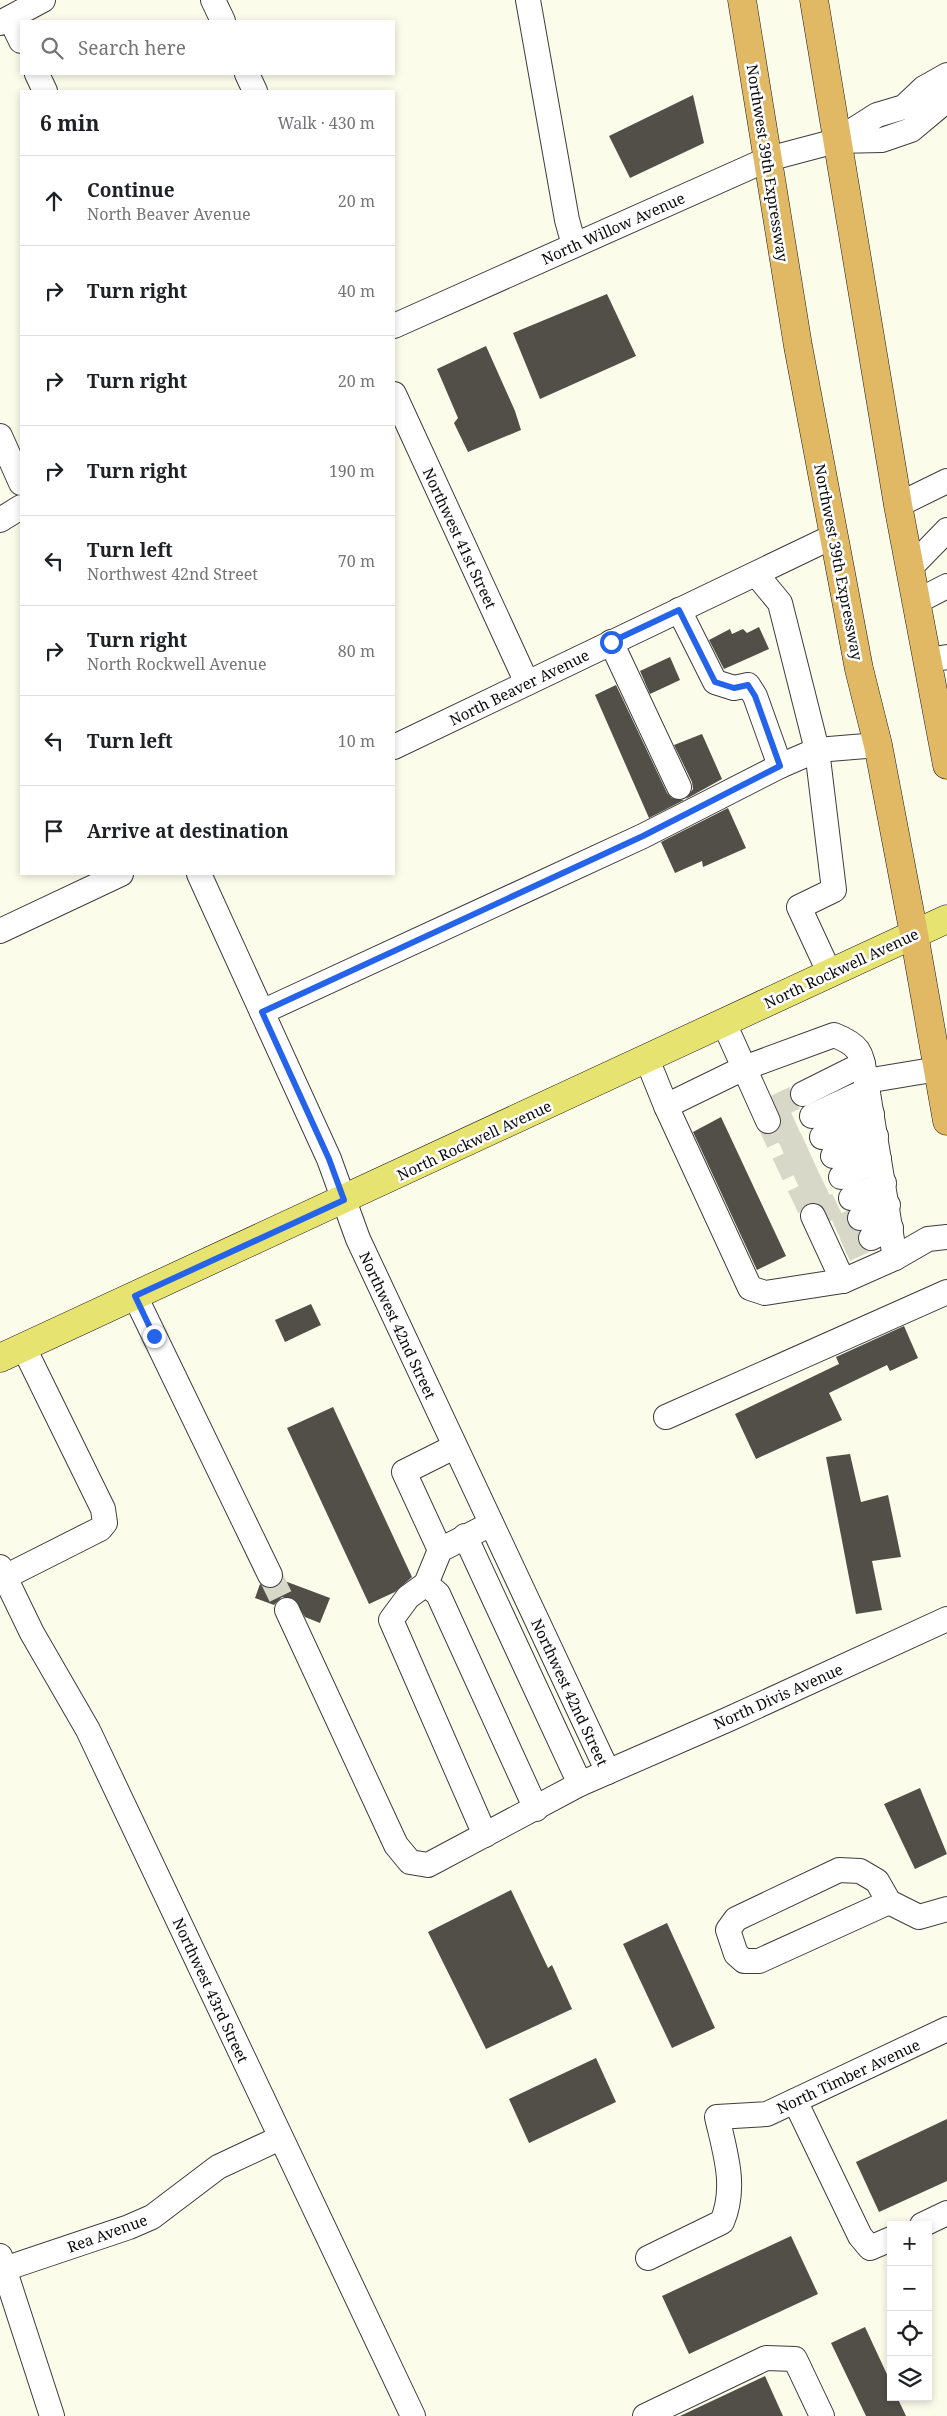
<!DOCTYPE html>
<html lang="en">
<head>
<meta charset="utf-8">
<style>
	:root { --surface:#fff; --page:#f2f2f2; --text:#202124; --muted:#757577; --line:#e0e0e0 }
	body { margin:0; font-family:"Noto Serif",serif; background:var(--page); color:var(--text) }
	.controls { position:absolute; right:15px; bottom:15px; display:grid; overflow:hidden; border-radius:0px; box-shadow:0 2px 8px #0003 }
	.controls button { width:45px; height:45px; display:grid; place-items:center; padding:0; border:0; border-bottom:1px solid var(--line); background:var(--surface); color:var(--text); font:25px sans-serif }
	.stop { position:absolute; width:15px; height:15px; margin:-11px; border:4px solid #2563eb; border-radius:50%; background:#fff }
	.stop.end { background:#2563eb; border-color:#fff; box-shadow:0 1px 5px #0008 }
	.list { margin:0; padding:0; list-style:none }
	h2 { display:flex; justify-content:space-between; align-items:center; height:65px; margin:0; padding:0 20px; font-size:21px }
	h2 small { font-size:16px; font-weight:400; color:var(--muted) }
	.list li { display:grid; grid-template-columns:32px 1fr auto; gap:15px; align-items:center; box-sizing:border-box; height:90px; padding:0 20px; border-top:1px solid var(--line) }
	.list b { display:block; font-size:19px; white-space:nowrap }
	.list p { margin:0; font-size:16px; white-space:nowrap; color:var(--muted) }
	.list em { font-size:16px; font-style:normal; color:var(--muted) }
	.icon { flex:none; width:28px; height:28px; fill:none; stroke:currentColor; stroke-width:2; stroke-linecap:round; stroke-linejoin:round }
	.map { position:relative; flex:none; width:947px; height:2416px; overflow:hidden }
	.search { position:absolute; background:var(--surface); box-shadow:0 2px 8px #0003; left:20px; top:20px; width:375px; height:55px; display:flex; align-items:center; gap:12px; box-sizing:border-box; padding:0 18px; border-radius:0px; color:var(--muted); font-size:19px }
	.panel { position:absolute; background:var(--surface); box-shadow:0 2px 8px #0003; left:20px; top:90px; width:375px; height:785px; border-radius:0px }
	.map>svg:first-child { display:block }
	.building { fill:#524e48 }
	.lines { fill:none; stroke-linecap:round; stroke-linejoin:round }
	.minor-tunnel { stroke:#d8d8c9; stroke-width:24; stroke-dasharray:24 12; stroke-linecap:butt }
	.minor-casing { stroke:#3d3d3d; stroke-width:26 }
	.major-casing { stroke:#1b1b1b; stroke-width:29 }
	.highway-casing { stroke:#1b1b1b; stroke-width:29 }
	.minor { stroke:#fff; stroke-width:24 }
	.major { stroke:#e7e370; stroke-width:28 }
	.highway { stroke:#e1b864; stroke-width:28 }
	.route { stroke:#2563eb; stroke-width:6 }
	.labels { text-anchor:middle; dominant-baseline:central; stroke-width:5; stroke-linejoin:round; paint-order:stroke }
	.street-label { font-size:15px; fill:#0a0a0a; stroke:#fff }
</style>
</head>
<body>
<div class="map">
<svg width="947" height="2416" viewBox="0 0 947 2416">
	<rect width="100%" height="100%" fill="#fcfceb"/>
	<g class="building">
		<path d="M 693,95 L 704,143 L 630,178 L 609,136 Z"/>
		<path d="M 607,294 L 636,356 L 540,399 L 513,333 Z"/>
		<path d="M 486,346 L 515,411 L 521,430 L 468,452 L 454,423 L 458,418 L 437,369 Z"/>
		<path d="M 759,627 L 769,649 L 724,669 L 709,640 L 730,629 L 732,634 L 743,629 L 747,633 Z"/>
		<path d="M 670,657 L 680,680 L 650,694 L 640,671 Z"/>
		<path d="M 616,685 L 667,793 L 672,798 L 684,800 L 649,818 L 595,695 Z"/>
		<path d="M 702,734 L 722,779 L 686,799 L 693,789 L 692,782 L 674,745 Z"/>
		<path d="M 728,808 L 746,848 L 703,867 L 702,861 L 675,873 L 661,842 Z"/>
		<path d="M 721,1117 L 786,1256 L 757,1270 L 693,1132 Z"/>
		<path d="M 311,1304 L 321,1325 L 285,1342 L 275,1320 Z"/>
		<path d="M 904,1326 L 918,1358 L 890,1371 L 887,1365 L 829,1393 L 842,1420 L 756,1459 L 735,1414 L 839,1364 L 836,1357 Z"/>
		<path d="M 333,1407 L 412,1577 L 395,1592 L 369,1604 L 287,1428 Z"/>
		<path d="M 850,1454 L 861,1502 L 888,1495 L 901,1557 L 872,1561 L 882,1610 L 856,1614 L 826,1457 Z"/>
		<path d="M 282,1580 L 330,1598 L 320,1623 L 305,1617 L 294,1599 L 282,1597 L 274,1605 L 255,1598 L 260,1584 L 269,1589 L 276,1588 Z"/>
		<path d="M 920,1788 L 947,1854 L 915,1869 L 884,1804 Z"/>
		<path d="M 511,1890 L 548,1968 L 552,1965 L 572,2009 L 486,2049 L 428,1932 Z"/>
		<path d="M 667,1923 L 715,2028 L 672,2048 L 623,1944 Z"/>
		<path d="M 596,2058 L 616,2102 L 529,2143 L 509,2099 Z"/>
		<path d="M 947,2119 L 947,2181 L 879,2212 L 856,2162 Z"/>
		<path d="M 791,2236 L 818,2294 L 689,2354 L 662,2296 Z"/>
		<path d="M 865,2327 L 891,2383 L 891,2397 L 897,2397 L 906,2416 L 866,2416 L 831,2343 Z"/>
		<path d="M 765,2376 L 783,2416 L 680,2416 Z"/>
	</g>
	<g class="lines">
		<g class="minor-tunnel">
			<path d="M 773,1108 L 803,1094"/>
			<path d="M 768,1121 L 813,1216 L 851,1198"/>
			<path d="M 774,1133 L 812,1116"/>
			<path d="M 784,1154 L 822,1137"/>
			<path d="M 793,1174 L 833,1156"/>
			<path d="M 803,1195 L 841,1177"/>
			<path d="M 836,1229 L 860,1218"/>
			<path d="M 845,1250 L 871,1238"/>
			<path d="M 270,1575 L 287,1610"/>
		</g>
		<defs>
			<g id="minor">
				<path d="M 213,0 L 223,21"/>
				<path d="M 528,0 L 567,220 L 574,245"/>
				<path d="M 10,18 L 21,41"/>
				<path d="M 0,23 L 43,0"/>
				<path d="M 37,74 L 45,91"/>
				<path d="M 247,74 L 255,91"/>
				<path d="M 947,75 L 924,88 L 904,107 L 877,115 L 836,141 L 882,140 L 911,130 L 941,105 L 947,84"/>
				<path d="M 394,326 L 768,159 L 836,141"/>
				<path d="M 394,394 L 527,683"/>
				<path d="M 0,436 L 21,483"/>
				<path d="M 898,505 L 947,481"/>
				<path d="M 0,520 L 21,507"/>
				<path d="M 910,568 L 947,530"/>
				<path d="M 756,574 L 780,603 L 817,750 L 834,890 L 799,907 L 830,974"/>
				<path d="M 916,602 L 947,586"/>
				<path d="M 679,610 L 715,682 L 734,688 L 748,685 L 755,696 L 780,766"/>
				<path d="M 611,642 L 679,787"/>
				<path d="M 927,660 L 947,657"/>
				<path d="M 394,747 L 834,536"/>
				<path d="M 199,874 L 329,1159 L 358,1239 L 608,1772"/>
				<path d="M 0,931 L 121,874"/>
				<path d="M 262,1012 L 643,836 L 780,766 L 817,750 L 878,745"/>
				<path d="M 724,1023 L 768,1121"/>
				<path d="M 647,1059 L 666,1106 L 750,1288 L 765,1293 L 843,1281 L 895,1258 L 928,1239 L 947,1237"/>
				<path d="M 803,1094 L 863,1064"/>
				<path d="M 666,1106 L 744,1068 L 834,1035 C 862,1046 861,1053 866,1081"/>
				<path d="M 812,1116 L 868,1090"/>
				<path d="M 822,1137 L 872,1114"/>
				<path d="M 833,1156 L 876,1136"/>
				<path d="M 841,1177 L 879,1159"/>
				<path d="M 851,1198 L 884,1183"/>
				<path d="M 813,1216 L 843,1281"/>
				<path d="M 860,1218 L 888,1205"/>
				<path d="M 871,1238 L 891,1228"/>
				<path d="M 895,1258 L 866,1081 L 938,1069"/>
				<path d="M 135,1296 L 270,1575"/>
				<path d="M 666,1417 L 947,1292"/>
				<path d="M 465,1536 L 580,1784"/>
				<path d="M 440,1550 L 404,1472 L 454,1447"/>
				<path d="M 0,1567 L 32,1633 L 88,1730 L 413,2416"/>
				<path d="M 5,1577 L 100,1529 L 105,1523 L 103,1509 L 24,1348"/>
				<path d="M 426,1584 L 438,1594 L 536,1809"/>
				<path d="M 287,1610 L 396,1845 L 410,1862 L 428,1865 L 580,1784 L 729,1719 L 947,1619"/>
				<path d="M 485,1835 L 391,1620 L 408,1597 L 426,1584 L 440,1550 L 491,1524"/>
				<path d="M 889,1902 L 759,1961 L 744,1961 L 736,1954 L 728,1930 L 736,1919 L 839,1870 L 860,1871 L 877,1881 L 889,1902 L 919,1917 L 947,1909"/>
				<path d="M 795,2101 L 860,2236 L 870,2248 L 891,2239"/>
				<path d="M 922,2225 L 947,2213"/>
				<path d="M 0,2256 L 52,2416"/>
				<path d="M 648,2258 L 722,2222 C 737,2187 725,2152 717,2117 L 767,2114 L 947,2029"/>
				<path d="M 4,2269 L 129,2227 L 152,2217 L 218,2167 L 280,2138"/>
				<path d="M 645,2416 L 766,2358 L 795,2359 L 822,2416"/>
			</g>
			<path id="major" d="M 0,1358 L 947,919"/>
			<g id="highway">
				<path d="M 742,0 L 798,346 L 859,669 L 878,745 L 914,934 L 947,1121"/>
				<path d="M 814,0 L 898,505 L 947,765"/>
			</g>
		</defs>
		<use href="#minor" class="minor-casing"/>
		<use href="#major" class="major-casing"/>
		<use href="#highway" class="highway-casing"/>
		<use href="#minor" class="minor"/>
		<use href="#major" class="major"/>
		<use href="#highway" class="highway"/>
	</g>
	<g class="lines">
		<path class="route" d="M 154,1336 L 135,1296 L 344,1200 L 329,1159 L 262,1012 L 643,836 L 780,766 L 755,696 L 748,685 L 734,688 L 715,682 L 679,610 L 611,642"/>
	</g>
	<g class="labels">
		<g class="street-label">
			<text transform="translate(768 163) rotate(81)">Northwest 39th Expressway</text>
			<text transform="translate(613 228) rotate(-24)">North Willow Avenue</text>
			<text transform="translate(460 538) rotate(65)">Northwest 41st Street</text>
			<text transform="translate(839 562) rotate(79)">Northwest 39th Expressway</text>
			<text transform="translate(519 687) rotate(-26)">North Beaver Avenue</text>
			<text transform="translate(841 968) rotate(-25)">North Rockwell Avenue</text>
			<text transform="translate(474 1140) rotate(-25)">North Rockwell Avenue</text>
			<text transform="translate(398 1325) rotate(65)">Northwest 42nd Street</text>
			<text transform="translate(570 1692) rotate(65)">Northwest 42nd Street</text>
			<text transform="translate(778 1696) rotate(-24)">North Divis Avenue</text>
			<text transform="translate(211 1990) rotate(65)">Northwest 43rd Street</text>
			<text transform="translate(848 2076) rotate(-25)">North Timber Avenue</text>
			<text transform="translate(107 2233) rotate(-20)">Rea Avenue</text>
		</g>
	</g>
</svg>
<div class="controls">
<button>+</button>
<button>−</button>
<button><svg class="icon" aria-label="locate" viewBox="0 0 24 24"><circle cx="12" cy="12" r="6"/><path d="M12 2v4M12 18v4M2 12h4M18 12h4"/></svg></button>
<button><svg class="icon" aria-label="layers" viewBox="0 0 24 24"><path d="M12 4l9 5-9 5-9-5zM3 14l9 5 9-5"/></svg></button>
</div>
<div class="stop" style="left:611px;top:642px"></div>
<div class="stop end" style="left:154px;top:1336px"></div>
<div class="search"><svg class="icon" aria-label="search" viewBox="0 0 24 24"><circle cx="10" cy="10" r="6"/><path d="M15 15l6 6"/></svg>Search here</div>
<section class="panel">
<h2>6 min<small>Walk · 430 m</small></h2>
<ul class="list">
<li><svg class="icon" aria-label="ahead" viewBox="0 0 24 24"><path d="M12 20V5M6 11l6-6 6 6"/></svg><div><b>Continue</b><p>North Beaver Avenue</p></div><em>20 m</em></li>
<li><svg class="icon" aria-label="right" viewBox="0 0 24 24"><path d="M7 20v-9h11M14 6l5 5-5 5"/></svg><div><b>Turn right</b></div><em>40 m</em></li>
<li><svg class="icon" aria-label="right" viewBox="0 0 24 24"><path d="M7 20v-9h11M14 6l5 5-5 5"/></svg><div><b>Turn right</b></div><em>20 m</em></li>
<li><svg class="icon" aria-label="right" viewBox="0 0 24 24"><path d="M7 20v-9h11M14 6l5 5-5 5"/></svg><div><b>Turn right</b></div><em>190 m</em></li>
<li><svg class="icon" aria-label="left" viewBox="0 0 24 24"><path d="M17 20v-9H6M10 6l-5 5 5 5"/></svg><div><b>Turn left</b><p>Northwest 42nd Street</p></div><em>70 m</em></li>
<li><svg class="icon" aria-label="right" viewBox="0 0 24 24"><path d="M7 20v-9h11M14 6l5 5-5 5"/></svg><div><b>Turn right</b><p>North Rockwell Avenue</p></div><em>80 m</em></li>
<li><svg class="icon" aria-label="left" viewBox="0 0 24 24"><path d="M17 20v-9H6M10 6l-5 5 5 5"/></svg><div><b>Turn left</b></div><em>10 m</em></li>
<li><svg class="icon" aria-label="arrive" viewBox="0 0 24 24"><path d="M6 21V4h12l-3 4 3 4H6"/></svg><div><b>Arrive at destination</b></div></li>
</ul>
</section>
</div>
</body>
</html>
